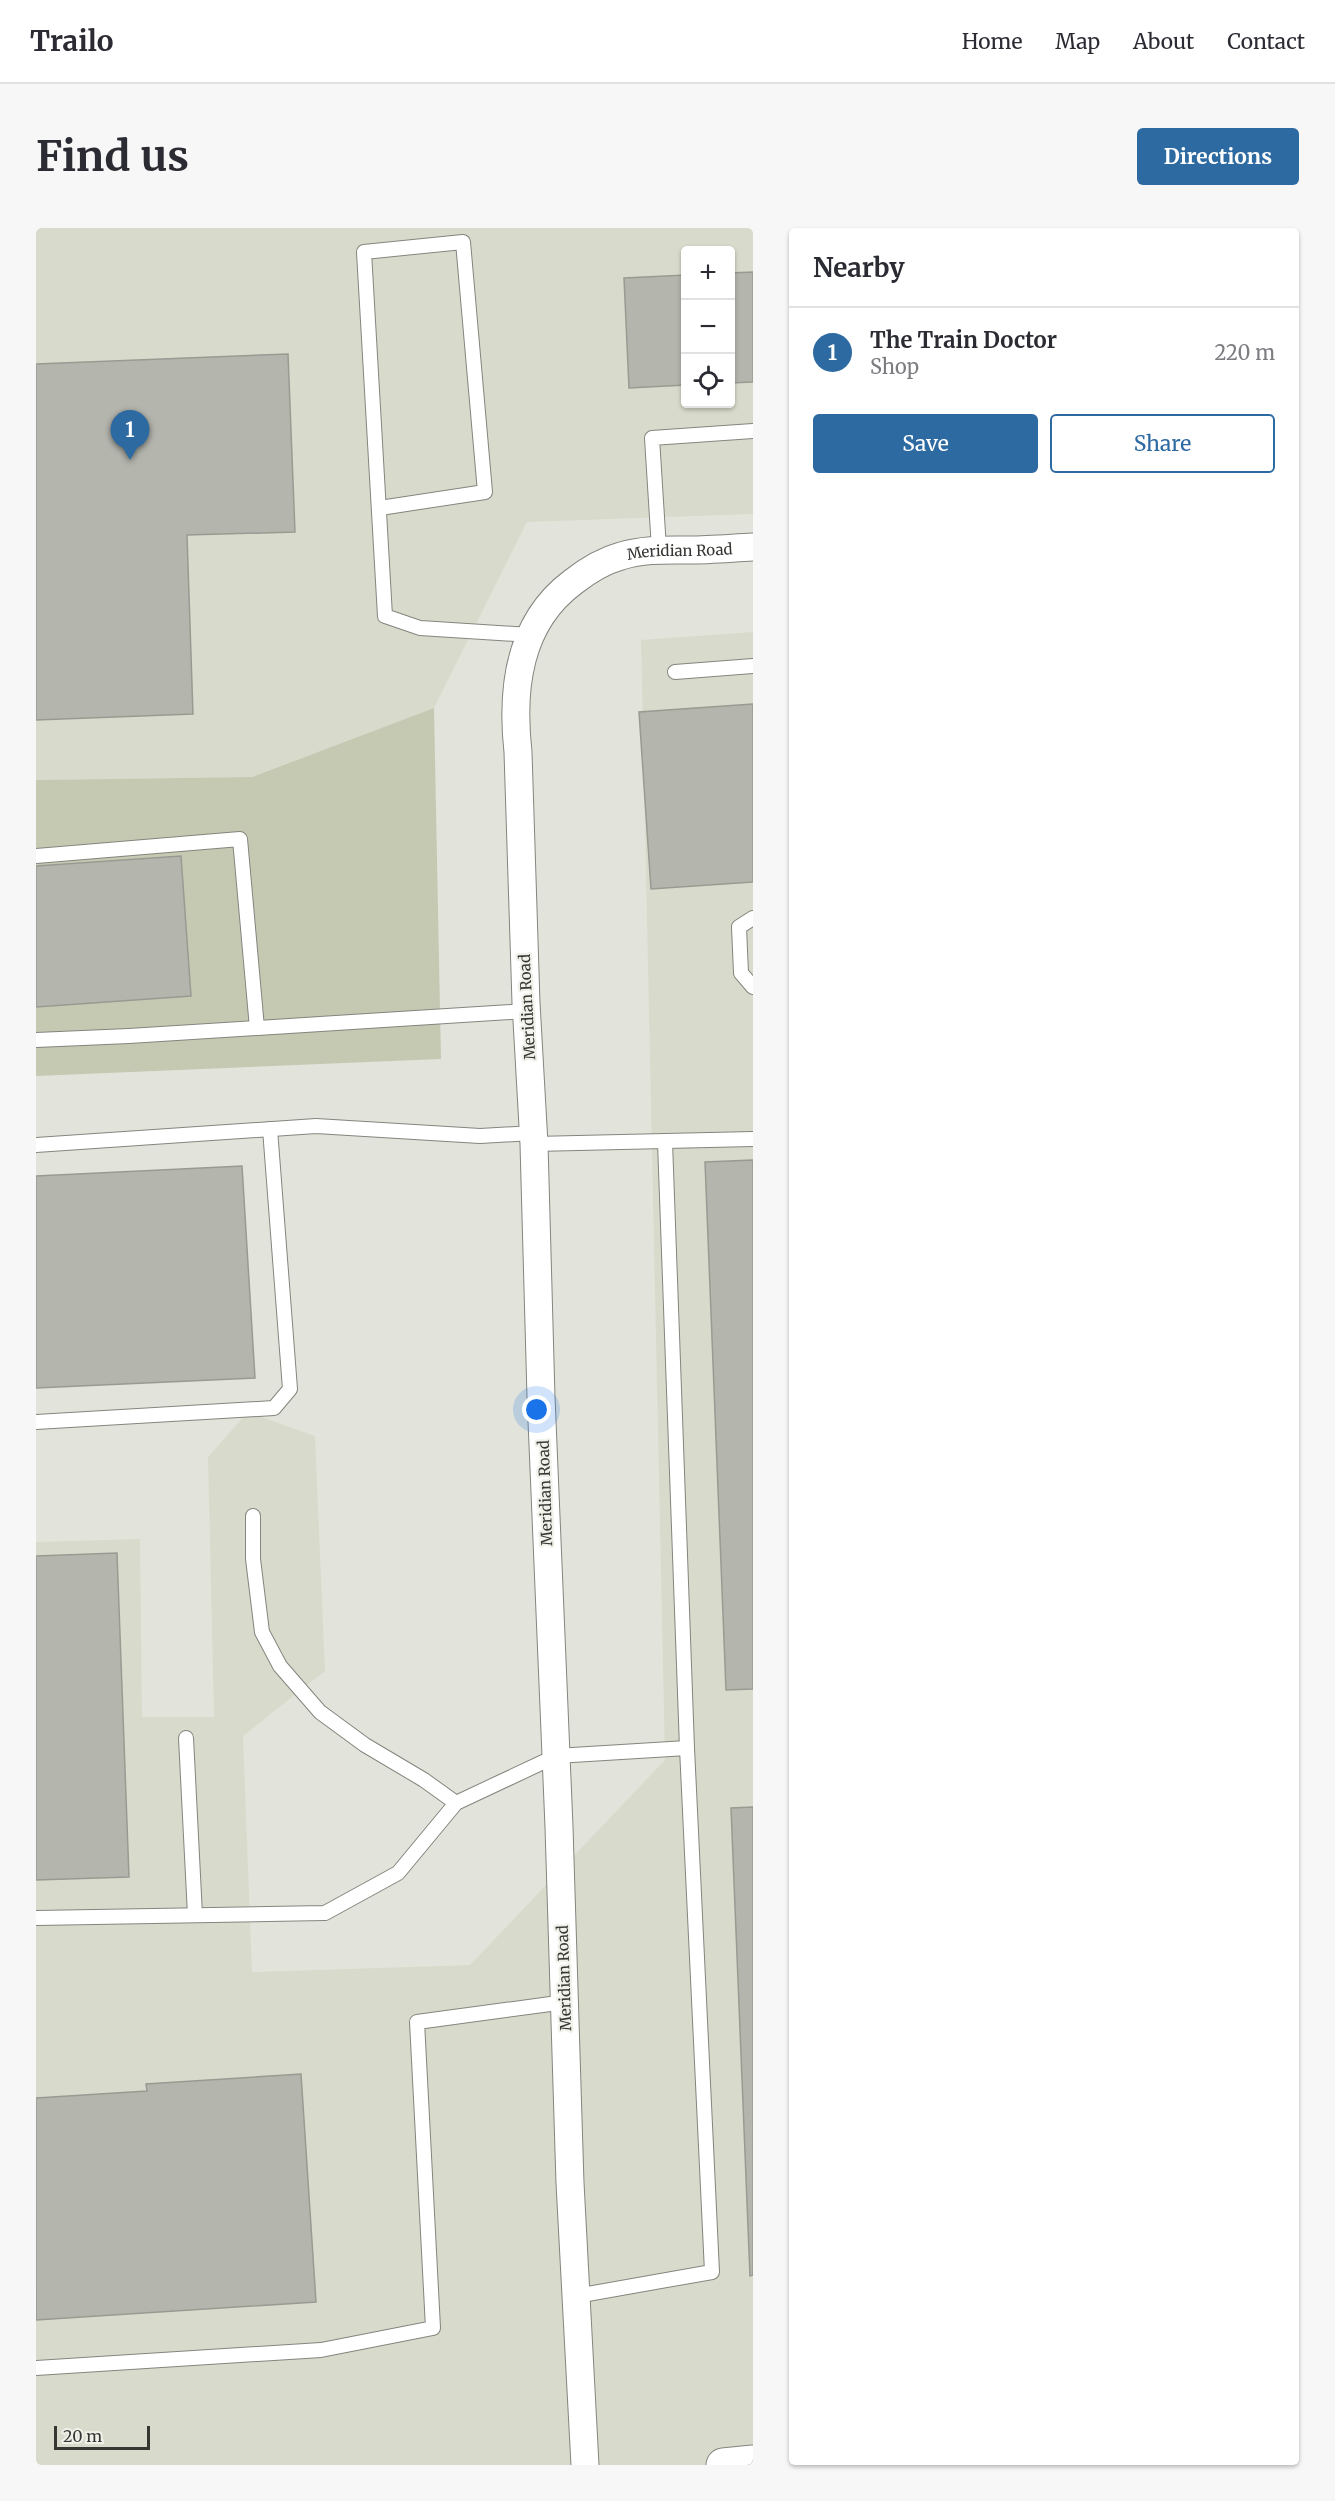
<!DOCTYPE html>
<html lang="en">
<head>
<meta charset="utf-8">
<style>
	:root { --surface:#fff; --page:#f7f7f7; --text:#2b2b33; --muted:#7c7c81; --line:#e1e1e2; --accent:#2d6aa1 }
	body { margin:0; font-family:Merriweather,serif; background:var(--page); color:var(--text) }
	.controls { position:absolute; right:18px; top:18px; display:grid; overflow:hidden; border-radius:6px; box-shadow:0 2px 4px #0004 }
	.controls button { width:54px; height:54px; display:grid; place-items:center; padding:0; border:0; border-bottom:2px solid var(--line); background:var(--surface); color:var(--text); font:30px sans-serif }
	.scale { position:absolute; left:18px; bottom:15px; width:96px; box-sizing:border-box; padding-left:6px; border:3px solid #363733; border-top:0; font-size:16px; line-height:21px; white-space:nowrap; color:#363733; -webkit-text-stroke:4px #f0f1e9; paint-order:stroke }
	.you { position:absolute; left:501px; top:1182px; width:21px; height:21px; margin:-15px; border:4px solid #fff; border-radius:50%; background:#1a73e8; box-shadow:0 0 0 9px #1a73e833 }
	.badge { display:grid; place-items:center; width:39px; height:39px; border-radius:50%; background:var(--accent); color:#fff; font-size:20px; font-weight:700 }
	.pin { position:absolute; translate:-50% -50px; filter:drop-shadow(0 2px 3px #0008) }
	.pin::after { content:''; position:absolute; top:32px; width:21px; height:18px; background:inherit; clip-path:polygon(0 0,100% 0,50% 100%) }
	.list { margin:0; padding:0; list-style:none }
	h2 { display:flex; justify-content:space-between; align-items:center; height:78px; margin:0; padding:0 24px; font-size:26px }
	h2 small { font-size:20px; font-weight:400; color:var(--muted) }
	.list li { display:grid; grid-template-columns:39px 1fr auto; gap:18px; align-items:center; box-sizing:border-box; height:90px; padding:0 24px; border-top:2px solid var(--line) }
	.list b { display:block; font-size:22px; white-space:nowrap }
	.list p { margin:0; font-size:20px; white-space:nowrap; color:var(--muted) }
	.list em { font-size:20px; font-style:normal; color:var(--muted) }
	.actions { display:flex; gap:12px; padding:18px 24px }
	.actions a { flex:1; padding:14px 0; border:2px solid var(--accent); border-radius:6px; text-align:center; font-size:21px; color:var(--accent) }
	.actions .main { background:var(--accent); color:#fff }
	.icon { flex:none; width:33px; height:33px; fill:none; stroke:currentColor; stroke-width:2; stroke-linecap:round; stroke-linejoin:round }
	.map { position:relative; flex:none; width:717px; height:2237px; overflow:hidden; border-radius:6px }
	header { display:flex; align-items:center; gap:36px; box-sizing:border-box; height:84px; padding:0 30px; background:var(--surface); border-bottom:2px solid var(--line) }
	header strong { font-size:28px }
	nav { display:flex; gap:33px; margin-inline-start:auto; font-size:21px }
	.intro { display:flex; align-items:center; justify-content:space-between; box-sizing:border-box; height:144px; padding:0 36px }
	h1 { margin:0; font-size:42px }
	.button { padding:15px 27px; border-radius:6px; background:var(--accent); color:#fff; font-size:21px; font-weight:700 }
	main { display:flex; gap:36px; padding:0 36px }
	aside { flex:1; background:var(--surface); border-radius:6px; box-shadow:0 2px 4px #0004 }
	.map>svg:first-child { display:block }
	.built { fill:#d8dbcb; fill-rule:evenodd }
	.green { fill:#c5c9b2 }
	.building { fill:#b4b5ad; stroke:#999b93; stroke-width:1.5 }
	.lines { fill:none; stroke-linecap:round; stroke-linejoin:round }
	.lane-casing { stroke:#84857e; stroke-width:16 }
	.street-casing { stroke:#84857e; stroke-width:29 }
	.secondary-casing { stroke:#84857e; stroke-width:35 }
	.lane { stroke:#fff; stroke-width:14 }
	.street { stroke:#fff; stroke-width:27 }
	.secondary { stroke:#fff; stroke-width:33 }
	.labels { text-anchor:middle; dominant-baseline:central; stroke-width:4.5; stroke-linejoin:round; paint-order:stroke }
	.street-label { font-size:15px; fill:#363733; stroke:#f0f1e9 }
</style>
</head>
<body>
<header>
<strong>Trailo</strong>
<nav><a>Home</a><a>Map</a><a>About</a><a>Contact</a></nav>
</header>
<div class="intro"><h1>Find us</h1><a class="button">Directions</a></div>
<main>
<div class="map">
<svg width="717" height="2237" viewBox="0 0 717 2237">
	<rect width="100%" height="100%" fill="#e2e4db"/>
	<g class="built">
		<path d="M 0,0 L 717,0 L 717,286 L 491,294 L 398,480 L 216,549 L 0,552 ZM 650,22 L 694,22 L 694,176 L 650,176 Z"/>
		<path d="M 717,404 L 717,2237 L 0,2237 L 0,1314 L 104,1311 L 106,1489 L 178,1489 L 172,1229 L 212,1184 L 279,1208 L 289,1443 L 207,1508 L 216,1744 L 434,1737 L 629,1532 L 605,412 Z"/>
	</g>
	<path class="green" d="M 398,480 L 405,831 L 0,848 L 0,552 L 216,549 Z"/>
	<g class="building">
		<path d="M 717,44 L 717,154 L 694,155 L 694,45 Z"/>
		<path d="M 650,47 L 650,157 L 593,160 L 588,50 Z"/>
		<path d="M 252,126 L 259,304 L 151,307 L 157,486 L 0,492 L 0,136 Z"/>
		<path d="M 717,476 L 717,654 L 615,661 L 603,484 Z"/>
		<path d="M 145,628 L 155,768 L 0,779 L 0,638 Z"/>
		<path d="M 717,932 L 717,1461 L 690,1462 L 669,934 Z"/>
		<path d="M 206,938 L 219,1150 L 0,1160 L 0,948 Z"/>
		<path d="M 81,1325 L 93,1649 L 0,1652 L 0,1328 Z"/>
		<path d="M 717,1579 L 717,2047 L 714,2048 L 695,1580 Z"/>
		<path d="M 265,1846 L 280,2074 L 0,2092 L 0,1870 L 111,1863 L 110,1856 Z"/>
	</g>
	<g class="lines">
		<defs>
			<g id="lane">
				<path d="M 344,280 L 449,264 L 427,14 L 328,24 L 349,388 L 384,400 L 494,407"/>
				<path d="M 623,321 L 616,210 L 717,203"/>
				<path d="M 639,444 L 717,438"/>
				<path d="M 0,628 L 204,611 L 221,800"/>
				<path d="M 717,690 L 703,699 L 705,745 L 717,759"/>
				<path d="M 0,812 L 93,808 L 491,783"/>
				<path d="M 498,916 L 717,911"/>
				<path d="M 0,917 L 280,898 L 444,908 L 497,905"/>
				<path d="M 0,1194 L 238,1180 L 254,1161 L 234,901"/>
				<path d="M 217,1288 L 217,1331 L 226,1404 L 244,1438 L 284,1484 L 329,1517 L 388,1552 L 420,1575"/>
				<path d="M 150,1510 L 159,1687"/>
				<path d="M 0,1690 L 289,1685 L 362,1645 L 420,1575 L 520,1528 L 651,1520"/>
				<path d="M 540,2068 L 676,2044 L 651,1520 L 629,914"/>
				<path d="M 0,2140 L 285,2122 L 397,2100 L 381,1794 L 529,1774"/>
			</g>
			<g id="street">
				<path id="s1" d="M 549,2237 L 534,1955 L 523,1599 L 505,1169 L 498,916 L 490,775 L 482,524 C 475,461 482,395 537,354 C 551,343 567,333 585,328 C 608,321 629,322 653,322 C 674,322 696,320 717,319"/>
			</g>
			<path id="secondary" d="M 687,2237 L 717,2234"/>
		</defs>
		<use href="#lane" class="lane-casing"/>
		<use href="#street" class="street-casing"/>
		<use href="#secondary" class="secondary-casing"/>
		<use href="#lane" class="lane"/>
		<use href="#street" class="street"/>
		<use href="#secondary" class="secondary"/>
	</g>
	<g class="labels">
		<g class="street-label">
			<text stroke="none"><textPath href="#s1" startOffset="2016">Meridian Road</textPath></text>
			<text transform="translate(491 779) rotate(-93)">Meridian Road</text>
			<text transform="translate(509 1265) rotate(-92)">Meridian Road</text>
			<text transform="translate(528 1750) rotate(-92)">Meridian Road</text>
		</g>
	</g>
</svg>
<div class="controls">
<button>+</button>
<button>−</button>
<button><svg class="icon" aria-label="locate" viewBox="0 0 24 24"><circle cx="12" cy="12" r="6"/><path d="M12 2v4M12 18v4M2 12h4M18 12h4"/></svg></button>
</div>
<div class="scale">20 m</div>
<div class="you"></div>
<div class="pin badge" style="left:94px;top:232px">1</div>
</div>
<aside>
<h2>Nearby<small></small></h2>
<ul class="list">
<li><span class="badge">1</span><div><b>The Train Doctor</b><p>Shop</p></div><em>220 m</em></li>
</ul>
<div class="actions"><a class="main">Save</a><a>Share</a></div>
</aside>
</main>
</body>
</html>
